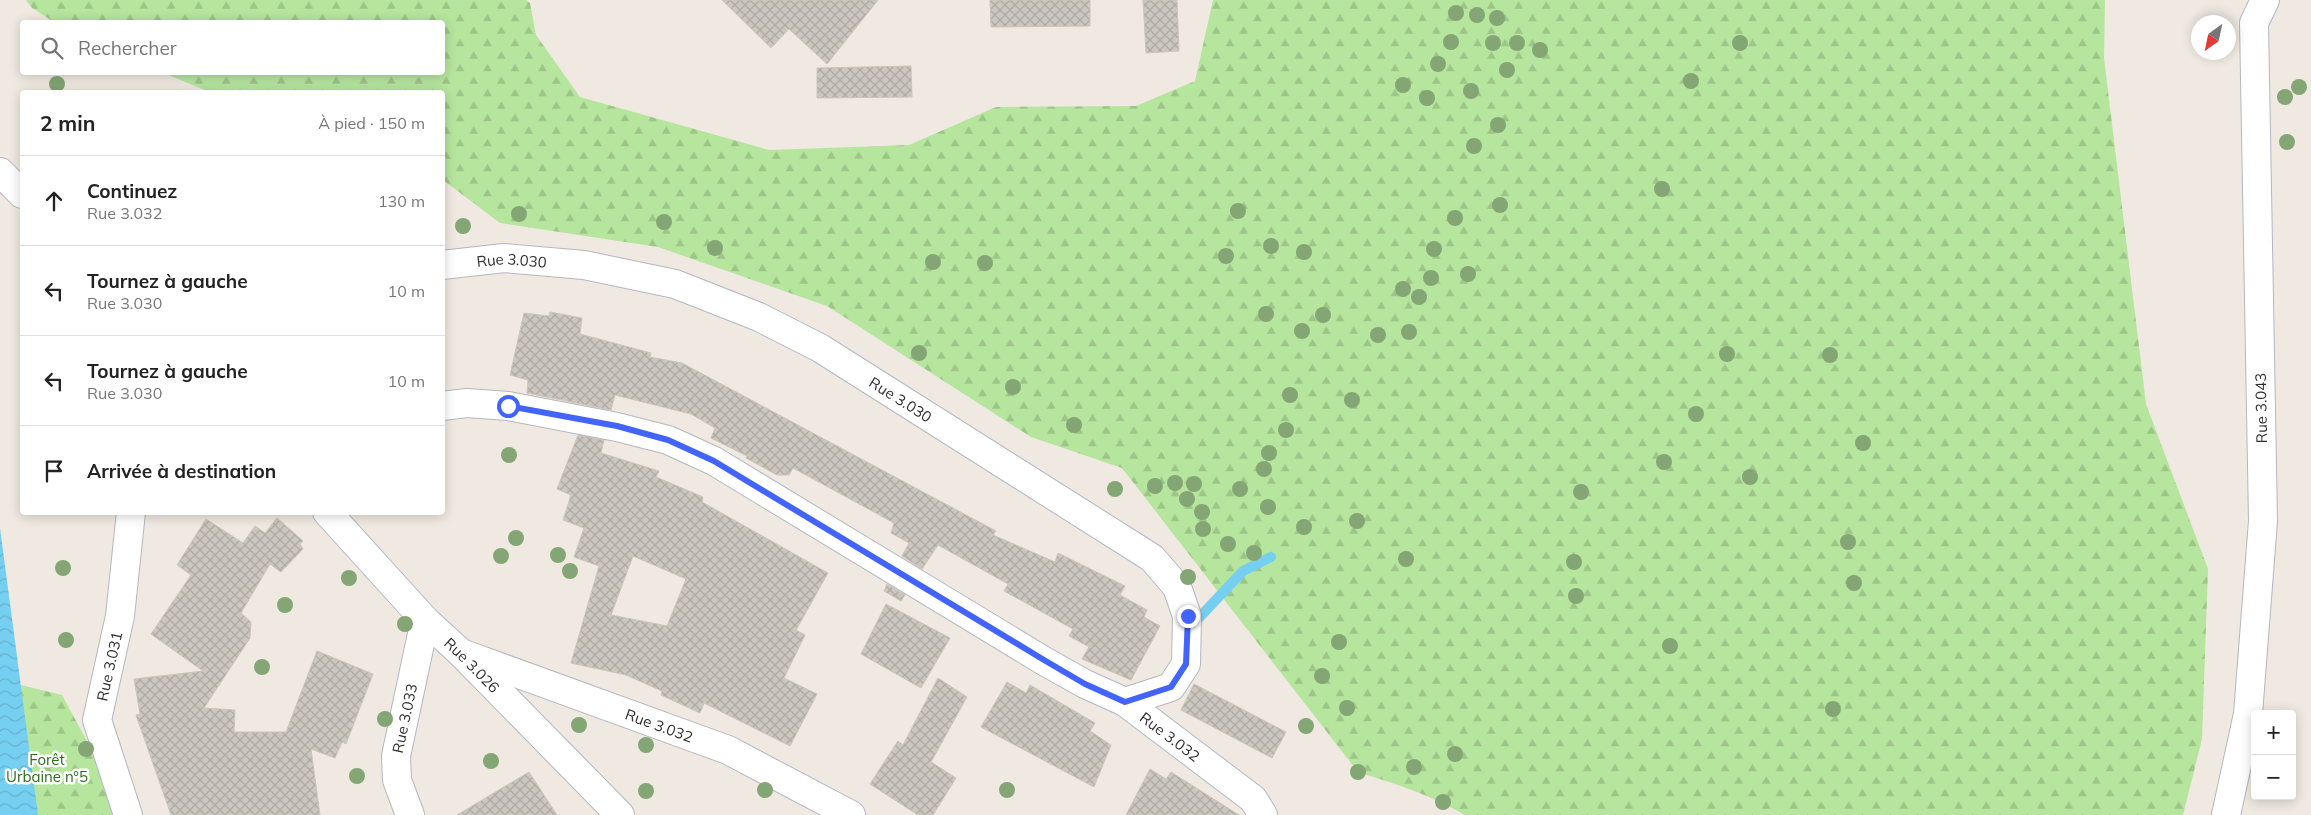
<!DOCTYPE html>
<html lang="fr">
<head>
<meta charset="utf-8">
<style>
	:root { --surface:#fff; --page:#f2f2f2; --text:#222; --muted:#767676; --line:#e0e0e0 }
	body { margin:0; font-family:Mulish,sans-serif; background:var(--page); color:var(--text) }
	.controls { position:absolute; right:15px; bottom:15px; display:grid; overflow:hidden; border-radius:5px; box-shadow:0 2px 12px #0003 }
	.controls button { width:45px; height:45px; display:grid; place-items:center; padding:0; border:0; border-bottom:1px solid var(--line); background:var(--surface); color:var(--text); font:25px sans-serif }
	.compass { position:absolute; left:2191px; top:15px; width:45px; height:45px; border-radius:50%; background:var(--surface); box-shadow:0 2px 12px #0003; rotate:213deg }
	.stop { position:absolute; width:15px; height:15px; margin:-11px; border:4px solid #4264fb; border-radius:50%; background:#fff }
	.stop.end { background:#4264fb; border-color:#fff; box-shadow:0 1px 5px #0008 }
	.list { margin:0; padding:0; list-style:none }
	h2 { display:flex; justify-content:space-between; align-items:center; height:65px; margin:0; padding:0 20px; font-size:21px }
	h2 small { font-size:16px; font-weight:400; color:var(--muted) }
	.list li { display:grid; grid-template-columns:32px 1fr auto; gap:15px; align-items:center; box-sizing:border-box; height:90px; padding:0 20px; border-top:1px solid var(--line) }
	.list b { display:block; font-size:19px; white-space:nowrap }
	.list p { margin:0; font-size:16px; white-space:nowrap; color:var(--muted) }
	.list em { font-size:16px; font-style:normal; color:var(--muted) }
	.icon { flex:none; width:28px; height:28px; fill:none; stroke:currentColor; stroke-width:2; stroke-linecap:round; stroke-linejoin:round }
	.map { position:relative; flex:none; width:2311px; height:815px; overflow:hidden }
	.search { position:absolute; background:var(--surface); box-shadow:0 2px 12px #0003; left:20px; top:20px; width:425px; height:55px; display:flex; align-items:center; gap:12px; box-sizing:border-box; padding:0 18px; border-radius:5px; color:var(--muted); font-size:19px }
	.panel { position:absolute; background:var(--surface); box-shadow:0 2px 12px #0003; left:20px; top:90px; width:425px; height:425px; border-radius:5px }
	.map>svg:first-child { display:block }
	.forest { fill:url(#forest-firs) }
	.water { fill:url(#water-waves) }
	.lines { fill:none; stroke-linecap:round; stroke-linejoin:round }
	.stream { stroke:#75cff0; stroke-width:10 }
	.building { fill:url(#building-cross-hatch); stroke:#cbc5ba; fill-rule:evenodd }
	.street-casing { stroke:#b4b7c1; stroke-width:30 }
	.secondary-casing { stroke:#b4b7c1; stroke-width:30 }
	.street { stroke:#fff; stroke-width:28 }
	.secondary { stroke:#fff; stroke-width:28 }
	.tree { fill:#84a574 }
	.route { stroke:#4264fb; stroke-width:6 }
	.labels { text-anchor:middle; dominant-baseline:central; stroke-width:5; stroke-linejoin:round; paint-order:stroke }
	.street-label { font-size:15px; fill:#2e2e2e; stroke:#fff }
	.park-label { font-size:15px; fill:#2c6e1b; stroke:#fff }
</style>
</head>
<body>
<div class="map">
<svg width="2311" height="815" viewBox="0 0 2311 815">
	<defs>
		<pattern id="forest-firs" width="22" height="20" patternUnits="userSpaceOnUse" patternTransform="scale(1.25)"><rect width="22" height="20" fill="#b6e59e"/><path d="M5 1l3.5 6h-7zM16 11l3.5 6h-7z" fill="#9dc588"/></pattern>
		<pattern id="water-waves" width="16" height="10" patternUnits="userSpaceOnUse" patternTransform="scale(1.25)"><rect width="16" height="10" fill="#75cff0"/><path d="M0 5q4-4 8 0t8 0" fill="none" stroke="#66b2ce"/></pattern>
		<pattern id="building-cross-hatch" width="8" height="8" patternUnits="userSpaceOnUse" patternTransform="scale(1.25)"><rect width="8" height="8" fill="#cbc7bf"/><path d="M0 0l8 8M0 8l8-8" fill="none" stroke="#afaba4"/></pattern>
	</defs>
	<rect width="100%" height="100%" fill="#efe9e1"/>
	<g class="forest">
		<path d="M 26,0 L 526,0 L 530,3 L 536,35 L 580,97 L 769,150 L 909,145 L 996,107 L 1136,106 L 1195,81 L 1213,0 L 2105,0 L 2104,58 L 2146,404 L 2208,569 L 2202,739 L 2183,815 L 1465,815 C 1431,795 1396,784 1358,772 L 1122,468 L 1031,437 L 827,306 L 658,247 L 500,223 L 443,180 L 442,92 L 209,92 L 164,73 L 442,72 L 442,22 L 54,22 L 32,8 Z"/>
		<path d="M 0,680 L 62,695 L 127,815 L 0,815 Z"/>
	</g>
	<path class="water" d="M 0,528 L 38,815 L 0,815 Z"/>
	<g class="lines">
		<path class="stream" d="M 1196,621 L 1243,571 L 1271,557"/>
	</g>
	<g class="building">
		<path d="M 722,0 L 878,0 L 827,64 L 789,29 L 771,48 Z"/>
		<path d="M 990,0 L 1090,0 L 1090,26 L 991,27 Z"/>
		<path d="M 1143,0 L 1177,0 L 1179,51 L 1146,53 Z"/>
		<path d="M 911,66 L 912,97 L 817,98 L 817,68 Z"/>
		<path d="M 550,312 L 582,318 L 580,334 L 651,353 L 650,357 L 682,363 L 996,531 L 993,535 L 1055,562 L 1058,553 L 1125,586 L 1120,595 L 1147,610 L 1144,617 L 1160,626 L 1131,680 L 1082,659 L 1089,647 L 1069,636 L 1073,629 L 1004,591 L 1008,584 L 938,545 L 922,569 L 902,556 L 909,543 L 891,533 L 894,523 L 793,468 L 789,475 L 777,475 L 746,458 L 747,456 L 711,438 L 715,428 L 691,414 L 615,395 L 611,410 L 527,393 L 528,380 L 510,375 L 524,313 L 549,316 Z"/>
		<path d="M 578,435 L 604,440 L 601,453 L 659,471 L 656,477 L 703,497 L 702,502 L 828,573 L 796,630 L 805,635 L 784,678 L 817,694 L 790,746 L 704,703 L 700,713 L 661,695 L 662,691 L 626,675 L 571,663 L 599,566 L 574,557 L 584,528 L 563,520 L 571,495 L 557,489 ZM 633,556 L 686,579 L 667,626 L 611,615 Z"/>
		<path d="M 277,518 L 303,541 L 300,544 L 303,549 L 281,572 L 270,564 L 241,613 L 251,622 L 250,638 L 204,708 L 235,710 L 234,732 L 286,732 L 317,651 L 373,674 L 346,744 L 342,742 L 335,758 L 311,749 L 320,815 L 171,815 L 136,715 L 140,714 L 134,679 L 203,671 L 151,634 L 191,575 L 177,565 L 206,519 L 243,543 L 255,526 L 265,533 Z"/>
		<path d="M 887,584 L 905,595 L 901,601 L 884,591 Z"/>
		<path d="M 886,604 L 950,638 L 921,688 L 861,654 Z"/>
		<path d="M 938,678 L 967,697 L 931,762 L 956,778 L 933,815 L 918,815 L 870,784 L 898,741 L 903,745 Z"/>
		<path d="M 1007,682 L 1026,693 L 1030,685 L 1095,723 L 1090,731 L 1111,745 L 1094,787 L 981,727 Z"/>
		<path d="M 1194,684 L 1286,732 L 1272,758 L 1181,710 Z"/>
		<path d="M 1150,769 L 1166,779 L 1171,772 L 1239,815 L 1126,815 Z"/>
		<path d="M 529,772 L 557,815 L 457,815 Z"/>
	</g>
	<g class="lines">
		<defs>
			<g id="street">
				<path d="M 0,172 L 22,194"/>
				<path id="s1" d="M 442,265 L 504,258 L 584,265 L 675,284 L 759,317 L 820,348 L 1152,558 L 1177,587 L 1187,616 L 1186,664 L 1171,687 L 1125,702"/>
				<path id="s2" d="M 442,406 L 467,403 L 508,406 L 617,427 L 668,440 L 714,461 L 1044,661 L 1085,684 L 1125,702 L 1253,799 L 1263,815"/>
				<path id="s3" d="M 327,512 L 425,620 L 461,653 L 620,815"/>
				<path id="s4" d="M 461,653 L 728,750 L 851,815"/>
				<path id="s5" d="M 128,815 L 97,720 L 120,616 L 131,512"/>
				<path id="s6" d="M 410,815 L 397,780 L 396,756 L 425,620"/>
			</g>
			<path id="secondary" d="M 2226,815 L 2248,714 L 2263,521 L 2254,23 L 2265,0"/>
		</defs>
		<use href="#street" class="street-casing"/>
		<use href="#secondary" class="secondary-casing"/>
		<use href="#street" class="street"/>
		<use href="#secondary" class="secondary"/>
	</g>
	<g class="tree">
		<circle cx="1456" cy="13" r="8"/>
		<circle cx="1477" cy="15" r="8"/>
		<circle cx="1497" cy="18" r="8"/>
		<circle cx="1451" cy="42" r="8"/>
		<circle cx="1493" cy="43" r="8"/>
		<circle cx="1517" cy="43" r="8"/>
		<circle cx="1740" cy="43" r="8"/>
		<circle cx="1540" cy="50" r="8"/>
		<circle cx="1438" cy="64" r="8"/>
		<circle cx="1507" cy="70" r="8"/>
		<circle cx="1691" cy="81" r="8"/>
		<circle cx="57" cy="84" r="8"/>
		<circle cx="1403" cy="85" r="8"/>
		<circle cx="2299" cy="87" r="8"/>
		<circle cx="1471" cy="91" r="8"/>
		<circle cx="2285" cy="97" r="8"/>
		<circle cx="1427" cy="98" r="8"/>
		<circle cx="1498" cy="125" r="8"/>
		<circle cx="2287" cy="142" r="8"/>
		<circle cx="1474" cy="146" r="8"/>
		<circle cx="1662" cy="189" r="8"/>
		<circle cx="1500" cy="205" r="8"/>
		<circle cx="1238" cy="211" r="8"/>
		<circle cx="519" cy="214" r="8"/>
		<circle cx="1455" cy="218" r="8"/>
		<circle cx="664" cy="222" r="8"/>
		<circle cx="463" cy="226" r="8"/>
		<circle cx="1271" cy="246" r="8"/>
		<circle cx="715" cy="248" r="8"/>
		<circle cx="1434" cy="249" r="8"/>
		<circle cx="1304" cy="252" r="8"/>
		<circle cx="1226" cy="256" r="8"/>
		<circle cx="933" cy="262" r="8"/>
		<circle cx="985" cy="263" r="8"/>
		<circle cx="1468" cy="274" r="8"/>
		<circle cx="1431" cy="278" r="8"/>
		<circle cx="1403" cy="289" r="8"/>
		<circle cx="1419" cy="297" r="8"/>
		<circle cx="1266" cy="314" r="8"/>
		<circle cx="1323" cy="315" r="8"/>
		<circle cx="1302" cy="331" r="8"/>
		<circle cx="1409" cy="332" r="8"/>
		<circle cx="1378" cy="335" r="8"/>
		<circle cx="919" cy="353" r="8"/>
		<circle cx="1727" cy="354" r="8"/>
		<circle cx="1830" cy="355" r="8"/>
		<circle cx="1013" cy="387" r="8"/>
		<circle cx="1290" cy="395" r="8"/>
		<circle cx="1352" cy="400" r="8"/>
		<circle cx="1696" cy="414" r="8"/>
		<circle cx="1074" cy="425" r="8"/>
		<circle cx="1286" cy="430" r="8"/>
		<circle cx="1863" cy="443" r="8"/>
		<circle cx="1269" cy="453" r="8"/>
		<circle cx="509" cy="455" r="8"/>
		<circle cx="1664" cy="462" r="8"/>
		<circle cx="1264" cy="469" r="8"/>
		<circle cx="1750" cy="477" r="8"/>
		<circle cx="1175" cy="483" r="8"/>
		<circle cx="1194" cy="484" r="8"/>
		<circle cx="1155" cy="486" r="8"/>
		<circle cx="1115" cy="489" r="8"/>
		<circle cx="1240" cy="489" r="8"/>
		<circle cx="1581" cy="492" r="8"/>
		<circle cx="1187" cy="499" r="8"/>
		<circle cx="1268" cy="507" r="8"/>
		<circle cx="1202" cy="512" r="8"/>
		<circle cx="1357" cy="521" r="8"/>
		<circle cx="1304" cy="527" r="8"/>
		<circle cx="1203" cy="529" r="8"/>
		<circle cx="516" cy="538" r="8"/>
		<circle cx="1848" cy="542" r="8"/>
		<circle cx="1228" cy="544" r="8"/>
		<circle cx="1254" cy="553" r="8"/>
		<circle cx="558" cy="555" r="8"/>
		<circle cx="501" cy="556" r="8"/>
		<circle cx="1406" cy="559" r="8"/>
		<circle cx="1574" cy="562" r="8"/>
		<circle cx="63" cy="568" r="8"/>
		<circle cx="570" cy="571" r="8"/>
		<circle cx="1188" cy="577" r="8"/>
		<circle cx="349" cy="578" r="8"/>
		<circle cx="1854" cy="583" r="8"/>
		<circle cx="1576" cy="596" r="8"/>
		<circle cx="285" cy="605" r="8"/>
		<circle cx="405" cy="624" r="8"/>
		<circle cx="66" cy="640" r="8"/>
		<circle cx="1339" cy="642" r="8"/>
		<circle cx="1670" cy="646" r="8"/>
		<circle cx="262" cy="667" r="8"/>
		<circle cx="1322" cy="676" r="8"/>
		<circle cx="1347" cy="708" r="8"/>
		<circle cx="1833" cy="709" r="8"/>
		<circle cx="385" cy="719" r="8"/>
		<circle cx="579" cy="725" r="8"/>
		<circle cx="1306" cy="726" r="8"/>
		<circle cx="646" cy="745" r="8"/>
		<circle cx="86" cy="749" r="8"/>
		<circle cx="1455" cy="754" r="8"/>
		<circle cx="491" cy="761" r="8"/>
		<circle cx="1414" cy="767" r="8"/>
		<circle cx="1358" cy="772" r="8"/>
		<circle cx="357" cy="776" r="8"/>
		<circle cx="765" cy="790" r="8"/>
		<circle cx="1007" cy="790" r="8"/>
		<circle cx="646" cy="791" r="8"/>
		<circle cx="1443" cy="802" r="8"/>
	</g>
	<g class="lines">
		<path class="route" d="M 508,406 L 617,426 L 668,440 L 714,461 L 1044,660 L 1085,684 L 1125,702 L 1171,687 L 1186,664 L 1188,616"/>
	</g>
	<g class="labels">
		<g class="street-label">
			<text stroke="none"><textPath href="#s1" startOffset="70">Rue 3.030</textPath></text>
			<text stroke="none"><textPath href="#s1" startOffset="490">Rue 3.030</textPath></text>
			<text transform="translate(2261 408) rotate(-91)">Rue 3.043</text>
			<text stroke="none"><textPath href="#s3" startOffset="211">Rue 3.026</textPath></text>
			<text stroke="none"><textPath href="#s5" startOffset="155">Rue 3.031</textPath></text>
			<text stroke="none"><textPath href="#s6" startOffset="100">Rue 3.033</textPath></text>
			<text stroke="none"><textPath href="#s4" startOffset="211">Rue 3.032</textPath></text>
			<text stroke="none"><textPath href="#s2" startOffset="814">Rue 3.032</textPath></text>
		</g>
		<g class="park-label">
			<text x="47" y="759">Forêt<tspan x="47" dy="17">Urbaine n°5</tspan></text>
		</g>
	</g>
</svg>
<div class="controls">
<button>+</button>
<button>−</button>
</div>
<svg class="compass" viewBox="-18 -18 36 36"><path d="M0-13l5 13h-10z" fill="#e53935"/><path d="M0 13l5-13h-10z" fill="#767676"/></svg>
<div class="stop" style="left:508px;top:406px"></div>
<div class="stop end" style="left:1188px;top:616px"></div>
<div class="search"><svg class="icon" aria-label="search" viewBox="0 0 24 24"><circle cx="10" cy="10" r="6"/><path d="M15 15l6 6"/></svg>Rechercher</div>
<section class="panel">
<h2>2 min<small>À pied · 150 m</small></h2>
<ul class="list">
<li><svg class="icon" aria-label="ahead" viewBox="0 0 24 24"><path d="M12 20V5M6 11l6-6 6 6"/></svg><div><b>Continuez</b><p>Rue 3.032</p></div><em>130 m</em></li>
<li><svg class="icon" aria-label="left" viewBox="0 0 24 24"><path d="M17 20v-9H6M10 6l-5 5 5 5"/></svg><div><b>Tournez à gauche</b><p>Rue 3.030</p></div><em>10 m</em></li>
<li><svg class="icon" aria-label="left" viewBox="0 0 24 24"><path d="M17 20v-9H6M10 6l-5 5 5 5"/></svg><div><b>Tournez à gauche</b><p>Rue 3.030</p></div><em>10 m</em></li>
<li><svg class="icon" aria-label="arrive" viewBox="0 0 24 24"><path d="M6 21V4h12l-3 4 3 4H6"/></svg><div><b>Arrivée à destination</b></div></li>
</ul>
</section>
</div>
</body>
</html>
